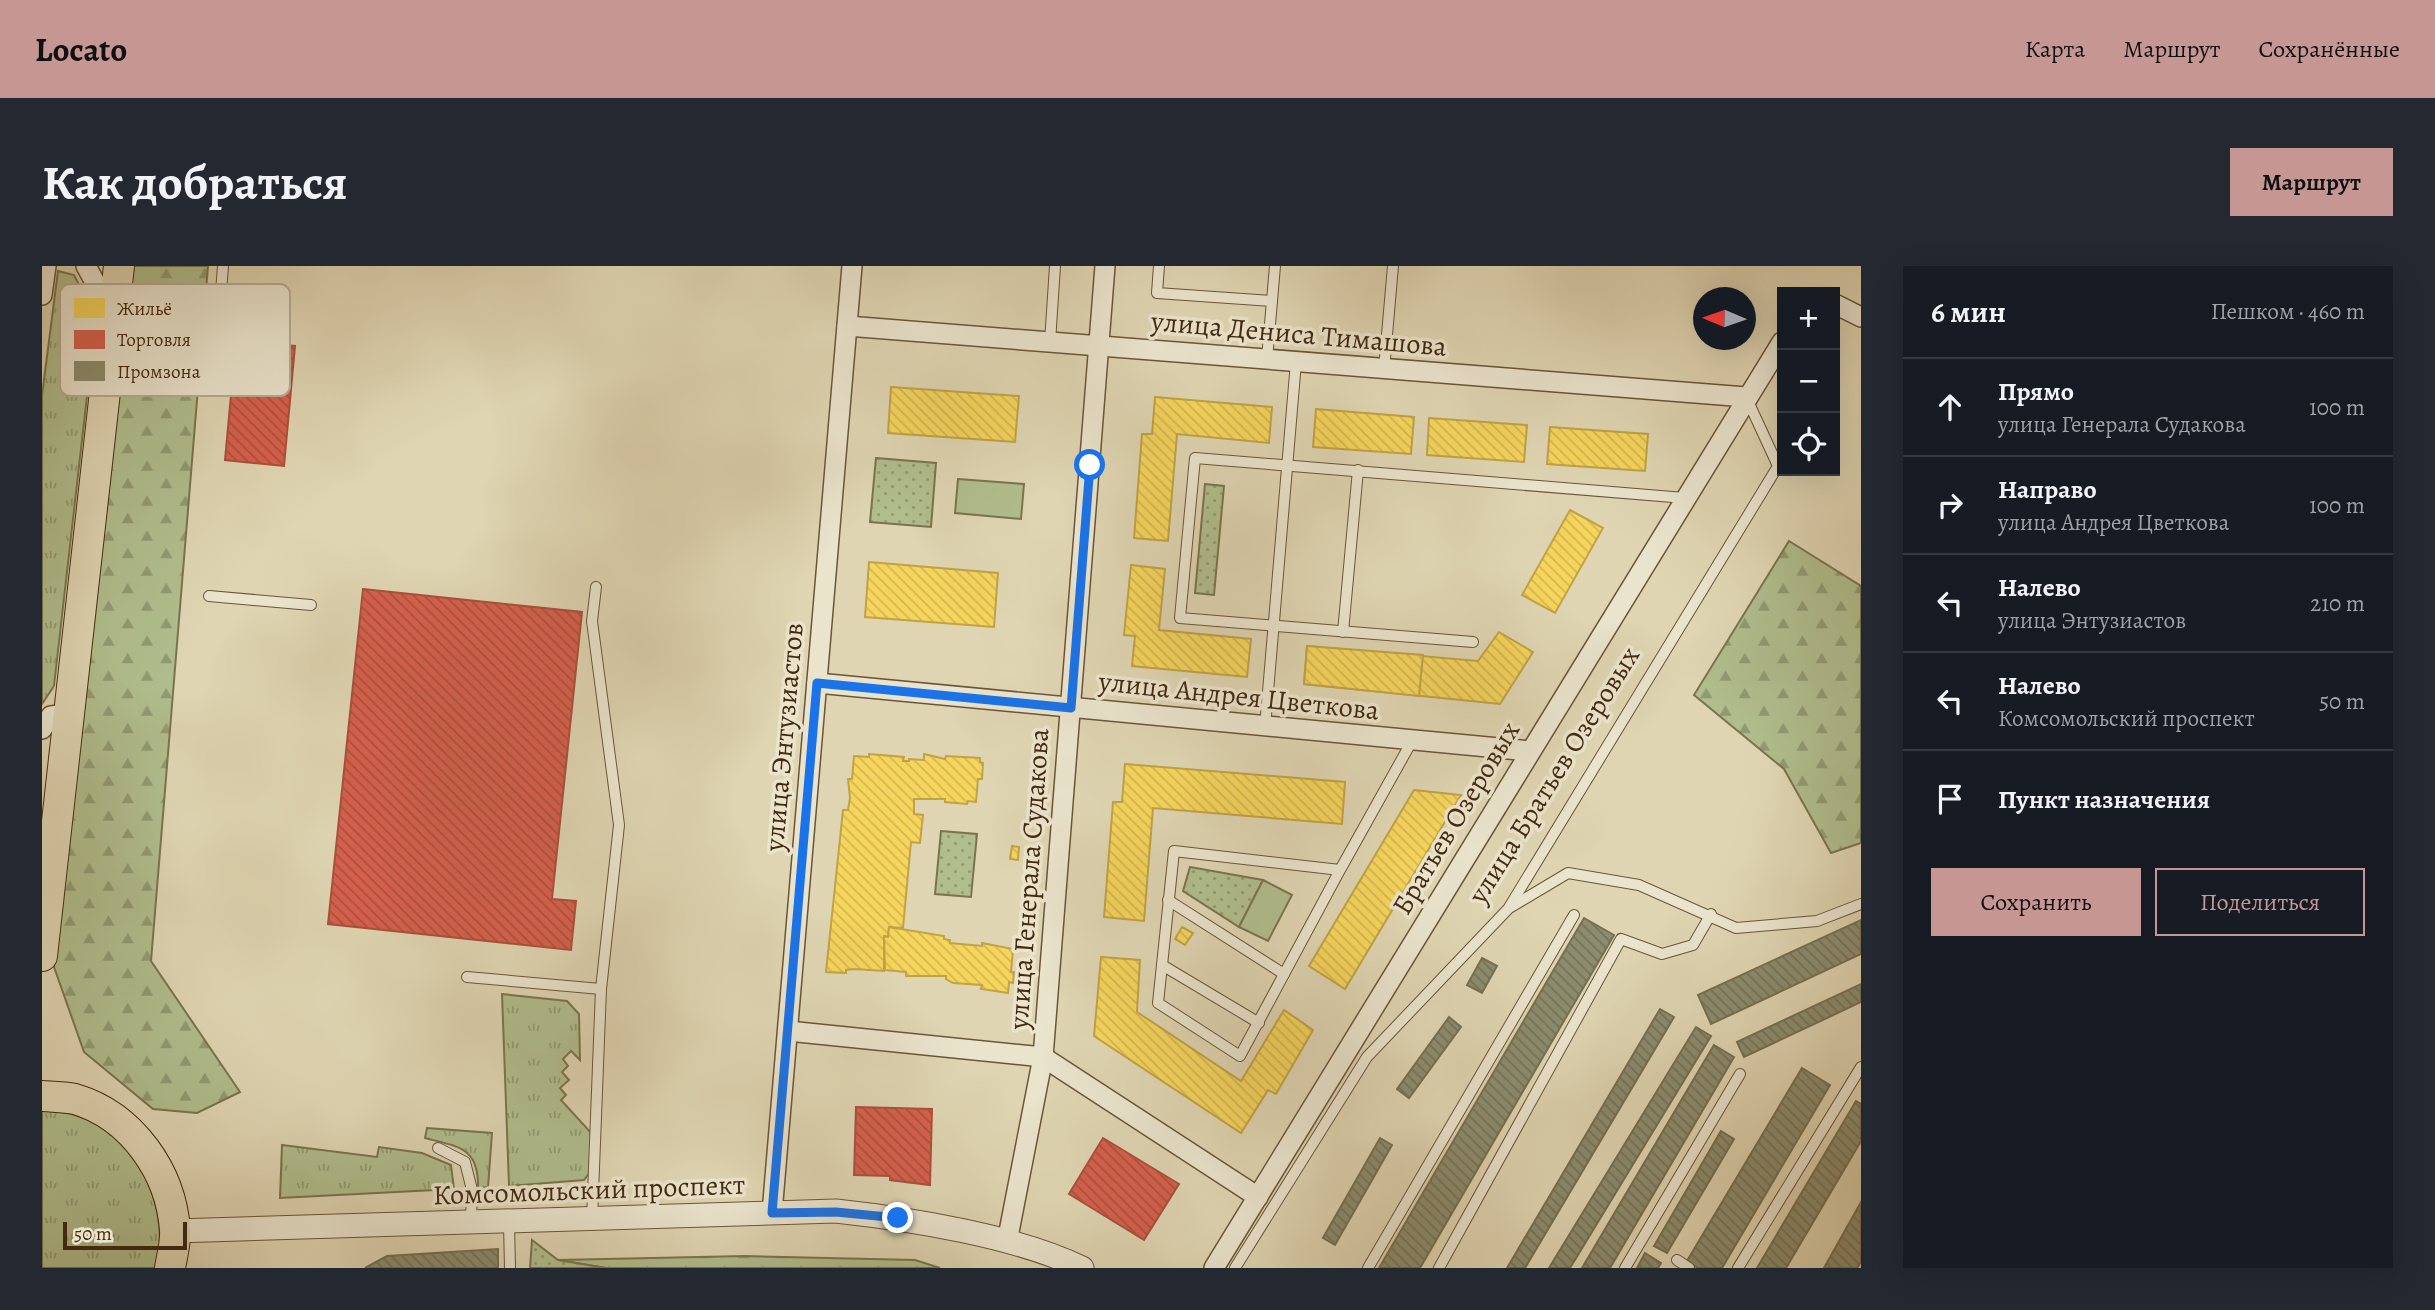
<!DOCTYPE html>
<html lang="ru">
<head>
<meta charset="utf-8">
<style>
	:root { --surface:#171b24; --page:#242831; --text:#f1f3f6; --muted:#9ea1a6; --line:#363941; --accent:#c59692 }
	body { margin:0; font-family:Alegreya,serif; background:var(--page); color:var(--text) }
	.controls { position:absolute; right:21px; top:21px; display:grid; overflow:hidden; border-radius:0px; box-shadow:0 7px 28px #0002 }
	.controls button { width:63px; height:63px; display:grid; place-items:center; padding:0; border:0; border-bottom:2px solid var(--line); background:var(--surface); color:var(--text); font:35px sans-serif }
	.compass { position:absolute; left:1651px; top:21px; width:63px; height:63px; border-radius:50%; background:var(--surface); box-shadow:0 7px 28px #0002; rotate:272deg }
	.scale { position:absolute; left:21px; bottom:18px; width:124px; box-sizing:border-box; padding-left:7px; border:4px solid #442a0e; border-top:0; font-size:19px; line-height:24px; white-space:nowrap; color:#442a0e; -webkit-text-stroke:5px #eae4cd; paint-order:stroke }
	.stop { position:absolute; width:21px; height:21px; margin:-16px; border:5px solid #1a73e8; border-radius:50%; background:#fff }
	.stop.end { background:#1a73e8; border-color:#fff; box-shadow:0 2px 7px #0008 }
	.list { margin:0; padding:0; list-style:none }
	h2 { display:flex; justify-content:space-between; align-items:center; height:91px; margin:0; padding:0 28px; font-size:30px }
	h2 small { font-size:23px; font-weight:400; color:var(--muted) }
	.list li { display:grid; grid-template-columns:46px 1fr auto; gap:21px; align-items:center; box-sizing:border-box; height:98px; padding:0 28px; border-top:2px solid var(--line) }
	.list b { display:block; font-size:26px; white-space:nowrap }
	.list p { margin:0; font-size:23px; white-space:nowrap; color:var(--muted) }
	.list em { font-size:23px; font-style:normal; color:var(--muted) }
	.actions { display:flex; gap:14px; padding:21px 28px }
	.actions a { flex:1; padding:16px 0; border:2px solid var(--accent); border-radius:0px; text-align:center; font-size:24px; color:var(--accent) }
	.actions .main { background:var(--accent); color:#111 }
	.icon { flex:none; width:38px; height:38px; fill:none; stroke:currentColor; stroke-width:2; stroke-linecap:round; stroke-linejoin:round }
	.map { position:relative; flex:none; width:1819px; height:1002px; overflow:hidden; border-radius:0px }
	header { display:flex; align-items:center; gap:42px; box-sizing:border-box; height:98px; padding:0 35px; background:var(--accent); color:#111 }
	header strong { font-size:33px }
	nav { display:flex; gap:38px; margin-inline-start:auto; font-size:24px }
	.intro { display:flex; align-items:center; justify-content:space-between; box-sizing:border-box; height:168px; padding:0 42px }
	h1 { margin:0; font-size:49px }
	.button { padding:18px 32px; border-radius:0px; background:var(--accent); color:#111; font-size:24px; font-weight:700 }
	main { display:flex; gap:42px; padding:0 42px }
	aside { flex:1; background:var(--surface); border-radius:0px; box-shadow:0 7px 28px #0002 }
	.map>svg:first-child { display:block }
	.grass { fill:url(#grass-tufts); stroke:#7a744e; stroke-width:2 }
	.forest { fill:url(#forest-firs); stroke:#7a744e; stroke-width:2 }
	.park { fill:url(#park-dots); stroke:#7a744e; stroke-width:2 }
	.pitch { fill:#b0bd8d; stroke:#7a744e; stroke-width:2 }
	.homes { fill:url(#homes-back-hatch); stroke:#c1a245; stroke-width:2 }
	.shops { fill:url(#shops-back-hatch); stroke:#aa503a; stroke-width:2 }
	.industry { fill:url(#industry-back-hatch); stroke:#766f51; stroke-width:2 }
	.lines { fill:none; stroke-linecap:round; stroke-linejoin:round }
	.service-casing { stroke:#6b5537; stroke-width:12 }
	.minor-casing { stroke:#6b5537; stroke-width:22 }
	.tertiary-casing { stroke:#6b5537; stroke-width:25 }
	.primary-casing { stroke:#442a0e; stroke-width:32 }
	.service { stroke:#eae4cd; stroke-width:10 }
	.minor { stroke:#eae4cd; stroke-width:19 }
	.tertiary { stroke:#eae4cd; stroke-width:23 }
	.primary { stroke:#dfd5b2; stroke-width:30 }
	.route { stroke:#1a73e8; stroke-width:9 }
	.labels { text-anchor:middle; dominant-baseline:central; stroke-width:7; stroke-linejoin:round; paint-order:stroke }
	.street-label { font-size:28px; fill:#442a0e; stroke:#eae4cd }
	.key { fill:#eae4cd; stroke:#b8ac94; stroke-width:2 }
	.key-label { font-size:19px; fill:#442a0e }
</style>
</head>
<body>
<header>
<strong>Locato</strong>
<nav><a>Карта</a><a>Маршрут</a><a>Сохранённые</a></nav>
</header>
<div class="intro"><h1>Как добраться</h1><a class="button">Маршрут</a></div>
<main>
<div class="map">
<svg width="1819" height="1002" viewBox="0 0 1819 1002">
	<defs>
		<pattern id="grass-tufts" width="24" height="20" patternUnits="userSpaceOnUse" patternTransform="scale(1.75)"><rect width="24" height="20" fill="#b0bd8d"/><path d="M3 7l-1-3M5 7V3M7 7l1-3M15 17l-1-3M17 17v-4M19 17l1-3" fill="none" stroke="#919a72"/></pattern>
		<pattern id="forest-firs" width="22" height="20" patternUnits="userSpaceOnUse" patternTransform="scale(1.75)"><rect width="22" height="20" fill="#b0bd8d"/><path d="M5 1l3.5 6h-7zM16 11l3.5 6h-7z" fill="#919a72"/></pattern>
		<pattern id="park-dots" width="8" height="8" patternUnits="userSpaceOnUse" patternTransform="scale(1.75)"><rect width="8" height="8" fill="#b0bd8d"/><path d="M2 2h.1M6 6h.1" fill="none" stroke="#919a72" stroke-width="1.8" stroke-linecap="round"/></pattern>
		<pattern id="homes-back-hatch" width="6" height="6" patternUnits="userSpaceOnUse" patternTransform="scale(1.75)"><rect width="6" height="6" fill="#f6d55c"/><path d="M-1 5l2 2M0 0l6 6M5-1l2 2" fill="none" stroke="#d4b74f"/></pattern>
		<pattern id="shops-back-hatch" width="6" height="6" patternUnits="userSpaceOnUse" patternTransform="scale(1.75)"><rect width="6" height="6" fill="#d6604d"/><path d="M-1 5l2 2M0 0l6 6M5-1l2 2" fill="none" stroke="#af4f3e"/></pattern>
		<pattern id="industry-back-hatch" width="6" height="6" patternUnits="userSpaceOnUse" patternTransform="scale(1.75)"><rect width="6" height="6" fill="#8c8c6e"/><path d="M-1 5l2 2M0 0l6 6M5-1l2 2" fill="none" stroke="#747359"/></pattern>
	</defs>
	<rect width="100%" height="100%" fill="#dfd5b2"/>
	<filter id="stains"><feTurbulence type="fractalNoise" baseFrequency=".00286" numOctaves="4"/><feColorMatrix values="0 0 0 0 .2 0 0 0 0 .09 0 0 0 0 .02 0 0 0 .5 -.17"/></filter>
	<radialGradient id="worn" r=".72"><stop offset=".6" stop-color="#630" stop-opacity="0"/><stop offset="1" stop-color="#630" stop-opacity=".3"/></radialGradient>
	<g class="grass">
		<path d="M 16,5 L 32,9 L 54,51 L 12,420 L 0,438 L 0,129 Z"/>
		<path d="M 460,728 L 525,735 L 537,748 L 538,794 L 529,785 L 521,793 L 526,800 L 520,806 L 527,814 L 518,822 L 524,829 L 519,834 L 552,870 L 548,906 L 542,914 L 467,920 Z"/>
		<path d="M 0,843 C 85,848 128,923 116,1002 L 0,1002 Z"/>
		<path d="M 385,862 L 450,867 L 446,921 L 436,922 C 437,881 417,881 383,872 Z"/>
		<path d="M 240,879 L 335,891 L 337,881 L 380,887 L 409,899 L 412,923 L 238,932 Z"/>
	</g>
	<g class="forest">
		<path d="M 90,0 L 166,0 L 109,695 L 198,826 L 155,847 L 111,843 L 42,786 L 12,701 Z"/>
		<path d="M 1747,275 L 1819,320 L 1819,577 L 1789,587 L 1742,503 L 1652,429 Z"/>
		<path d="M 703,990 L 873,994 L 898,1002 L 564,1002 L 516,994 Z"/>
	</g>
	<g class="park">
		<path d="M 834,192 L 894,197 L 889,261 L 828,256 Z"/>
		<path d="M 1163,218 L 1182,220 L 1172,329 L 1153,327 Z"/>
		<path d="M 899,565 L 935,568 L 929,631 L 893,628 Z"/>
		<path d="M 1148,601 L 1221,614 L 1197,661 L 1141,625 Z"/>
		<path d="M 490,974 L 516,994 L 564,1002 L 488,1002 Z"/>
	</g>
	<g class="pitch">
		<path d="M 916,213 L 982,218 L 979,253 L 913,247 Z"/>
		<path d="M 1221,614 L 1250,629 L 1226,675 L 1197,661 Z"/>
	</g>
	<g class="homes">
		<path d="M 849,121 L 977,130 L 973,176 L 846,167 Z"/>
		<path d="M 1113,131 L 1230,141 L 1227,177 L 1135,168 L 1126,275 L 1092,272 L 1100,168 L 1110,168 Z"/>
		<path d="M 1274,143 L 1372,151 L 1369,188 L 1271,181 Z"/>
		<path d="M 1387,152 L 1485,159 L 1482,196 L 1385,189 Z"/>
		<path d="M 1508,161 L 1606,168 L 1603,205 L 1505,198 Z"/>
		<path d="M 1528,244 L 1561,262 L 1513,347 L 1480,329 Z"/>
		<path d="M 827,296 L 956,307 L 952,361 L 823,351 Z"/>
		<path d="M 1089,299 L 1123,303 L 1117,364 L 1209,373 L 1205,411 L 1090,400 L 1093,370 L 1082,369 Z"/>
		<path d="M 1457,366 L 1491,386 L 1458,438 L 1262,418 L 1265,380 L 1436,395 Z"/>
		<path d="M 1265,380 L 1381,389 L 1377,430 L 1262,418 Z"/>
		<path d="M 827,488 L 862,491 L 861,495 L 867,495 L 867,493 L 882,494 L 882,488 L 903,493 L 904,490 L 938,492 L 938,496 L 941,497 L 940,513 L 936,513 L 934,536 L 926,535 L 925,538 L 903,536 L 903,533 L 872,533 L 872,548 L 881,549 L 878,577 L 869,576 L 861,662 L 847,661 L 846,671 L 842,670 L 842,705 L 812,703 L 804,704 L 804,707 L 784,706 L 801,544 L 806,544 L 808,532 L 806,513 L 810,513 L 812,490 L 827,491 Z"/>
		<path d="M 1083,498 L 1303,516 L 1300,558 L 1111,542 L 1102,655 L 1062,651 L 1071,536 L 1080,536 Z"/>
		<path d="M 1372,524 L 1419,529 L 1303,723 L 1267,700 Z"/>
		<path d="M 970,580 L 977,581 L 976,594 L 968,593 Z"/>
		<path d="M 847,661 L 902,670 L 902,673 L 908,674 L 908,677 L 940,680 L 940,677 L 971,683 L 969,706 L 972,706 L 971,717 L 967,716 L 966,727 L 953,725 L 939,723 L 940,719 L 911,717 L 904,713 L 904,710 L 864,710 L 864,706 L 843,704 L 842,670 L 846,671 Z"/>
		<path d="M 1140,661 L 1151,667 L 1143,679 L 1133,673 Z"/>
		<path d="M 1059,691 L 1098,694 L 1095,746 L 1199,815 L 1242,744 L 1271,764 L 1234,828 L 1226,824 L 1199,867 L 1052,770 Z"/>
	</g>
	<g class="shops">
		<path d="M 194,75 L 253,80 L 242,200 L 183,194 Z"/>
		<path d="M 321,323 L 540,346 L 510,633 L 534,635 L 529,684 L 286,658 Z"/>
		<path d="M 814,841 L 890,843 L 888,919 L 848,914 L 848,910 L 812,909 Z"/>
		<path d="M 1061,872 L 1137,918 L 1102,974 L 1027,928 Z"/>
	</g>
	<g class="industry">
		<path d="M 1542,652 L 1572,669 L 1378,1002 L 1337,1002 Z"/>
		<path d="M 1819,654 L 1819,688 L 1669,758 L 1656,729 Z"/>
		<path d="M 1440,692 L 1455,700 L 1440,727 L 1425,719 Z"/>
		<path d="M 1819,718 L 1819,736 L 1702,791 L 1695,776 Z"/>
		<path d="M 1618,743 L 1632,751 L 1483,1002 L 1465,1002 Z"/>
		<path d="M 1407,751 L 1419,761 L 1367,832 L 1355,823 Z"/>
		<path d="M 1654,761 L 1669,770 L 1528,1002 L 1507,1002 Z"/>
		<path d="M 1672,779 L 1692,791 L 1568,1002 L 1540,1002 Z"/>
		<path d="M 1760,802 L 1788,819 L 1680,1002 L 1656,1002 L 1645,995 Z"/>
		<path d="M 1814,835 L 1819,838 L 1819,875 L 1744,1002 L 1715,1002 Z"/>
		<path d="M 1679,865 L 1692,873 L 1625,987 L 1612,980 Z"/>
		<path d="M 1338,872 L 1350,879 L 1293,979 L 1281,972 Z"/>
		<path d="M 1819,936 L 1819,996 L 1815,1002 L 1782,1002 Z"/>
		<path d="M 456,983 L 456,1002 L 323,1002 L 345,990 Z"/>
		<path d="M 1603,987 L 1619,997 L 1616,1002 L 1595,1002 Z"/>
	</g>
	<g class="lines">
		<defs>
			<g id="service">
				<path d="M 1117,0 L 1115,27 L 1230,35"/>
				<path d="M 177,52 L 181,0"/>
				<path d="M 1008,76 L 1013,0"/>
				<path d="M 1225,93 L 1233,0"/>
				<path d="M 1342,103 L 1351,0"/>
				<path d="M 167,330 L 269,339"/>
				<path d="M 1301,366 L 1316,204"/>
				<path d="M 1431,376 L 1138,352 L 1153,192 L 1643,232"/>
				<path d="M 1223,461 L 1254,96"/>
				<path d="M 1298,604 L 1198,790 L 1116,737 L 1132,585 L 1298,604 L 1370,475"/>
				<path d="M 1126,634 L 1242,708"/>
				<path d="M 1469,641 L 1526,607 L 1597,619 L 1694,662 L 1775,655 L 1819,638"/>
				<path d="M 1120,699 L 1217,757"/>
				<path d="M 425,711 L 559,723"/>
				<path d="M 396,882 L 423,896 L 430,924 L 429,955"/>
				<path d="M 550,953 L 559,723 L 577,559 L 550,355 L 554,321"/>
				<path d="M 467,957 L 468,1002"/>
				<path d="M 1635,994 L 1647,1002"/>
				<path d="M 1193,1002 L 1325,791 L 1466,643 L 1736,200 L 1705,133"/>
				<path d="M 1326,1002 L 1532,649"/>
				<path d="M 1397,1002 L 1579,673 L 1620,688 L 1651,679 L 1669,648"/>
				<path d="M 1583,1002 L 1698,808"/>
				<path d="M 1696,1002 L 1819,801"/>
			</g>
			<g id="minor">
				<path d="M 44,0 L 72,51"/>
				<path d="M 0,29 L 4,0"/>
				<path d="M 1793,38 L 1819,51"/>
				<path d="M 805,60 L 1704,131"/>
				<path d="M 775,417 L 1488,485"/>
				<path d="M 0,463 L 9,450 L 25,448"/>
				<path d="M 746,765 L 1001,791 L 1216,931"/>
				<path d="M 730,947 L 810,0"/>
				<path d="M 965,976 L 1001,791 L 1063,0"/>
				<path d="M 1172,1002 L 1740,76"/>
			</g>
			<path id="tertiary" d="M 133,965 L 794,945 C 867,953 975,970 1040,1002"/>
			<g id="primary">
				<path d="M 0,690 L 77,0"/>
				<path d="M 0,830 C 10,831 23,831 33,833 C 90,850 129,906 133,964 C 134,976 130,990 128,1002"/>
			</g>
		</defs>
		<use href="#service" class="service-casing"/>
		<use href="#minor" class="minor-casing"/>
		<use href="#tertiary" class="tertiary-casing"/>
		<use href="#primary" class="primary-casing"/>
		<use href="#service" class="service"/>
		<use href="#minor" class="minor"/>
		<use href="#tertiary" class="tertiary"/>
		<use href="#primary" class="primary"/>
	</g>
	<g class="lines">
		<path class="route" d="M 856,952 L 794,946 L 730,947 L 775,417 L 1029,442 L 1048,199"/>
	</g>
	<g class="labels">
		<g class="street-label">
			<text transform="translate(1257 68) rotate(5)">улица Дениса Тимашова</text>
			<text transform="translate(1197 430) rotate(6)">улица Андрея Цветкова</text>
			<text transform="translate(742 471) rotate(-85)">улица Энтузиастов</text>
			<text transform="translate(1512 509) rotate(-58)">улица Братьев Озеровых</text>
			<text transform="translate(1414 552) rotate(-59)">Братьев Озеровых</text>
			<text transform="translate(987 613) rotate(-86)">улица Генерала Судакова</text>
			<text transform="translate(547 924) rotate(-2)">Комсомольский проспект</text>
		</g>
	</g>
	<rect x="18" y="18" width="230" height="112" rx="10" class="key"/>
	<rect x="32" y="32" width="31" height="20" fill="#f6d55c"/>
	<rect x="32" y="64" width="31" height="19" fill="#d6604d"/>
	<rect x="32" y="95" width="31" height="20" fill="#8c8c6e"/>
	<g class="key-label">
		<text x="75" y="49">Жильё</text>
		<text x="75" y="80">Торговля</text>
		<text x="75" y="112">Промзона</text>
	</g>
	<rect width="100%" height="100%" filter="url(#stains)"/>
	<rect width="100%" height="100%" fill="url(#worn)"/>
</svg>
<div class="controls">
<button>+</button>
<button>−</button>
<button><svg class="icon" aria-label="locate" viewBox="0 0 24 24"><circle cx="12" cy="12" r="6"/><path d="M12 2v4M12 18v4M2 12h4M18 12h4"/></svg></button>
</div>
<svg class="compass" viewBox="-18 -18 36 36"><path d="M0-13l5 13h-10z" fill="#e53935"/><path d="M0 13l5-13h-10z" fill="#9ea1a6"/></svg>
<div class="scale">50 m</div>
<div class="stop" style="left:1048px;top:199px"></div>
<div class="stop end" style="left:856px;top:952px"></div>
</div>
<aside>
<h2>6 мин<small>Пешком · 460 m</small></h2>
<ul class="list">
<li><svg class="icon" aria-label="ahead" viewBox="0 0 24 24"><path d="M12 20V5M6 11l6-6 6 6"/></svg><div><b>Прямо</b><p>улица Генерала Судакова</p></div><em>100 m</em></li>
<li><svg class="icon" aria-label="right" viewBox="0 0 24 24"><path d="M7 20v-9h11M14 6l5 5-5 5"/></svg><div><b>Направо</b><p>улица Андрея Цветкова</p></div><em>100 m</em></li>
<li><svg class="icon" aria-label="left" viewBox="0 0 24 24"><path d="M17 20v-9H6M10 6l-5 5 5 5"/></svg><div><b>Налево</b><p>улица Энтузиастов</p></div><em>210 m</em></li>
<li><svg class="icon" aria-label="left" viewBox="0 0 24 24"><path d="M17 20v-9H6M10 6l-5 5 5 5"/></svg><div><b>Налево</b><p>Комсомольский проспект</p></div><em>50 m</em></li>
<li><svg class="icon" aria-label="arrive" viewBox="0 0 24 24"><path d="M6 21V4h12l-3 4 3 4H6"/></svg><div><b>Пункт назначения</b></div></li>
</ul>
<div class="actions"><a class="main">Сохранить</a><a>Поделиться</a></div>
</aside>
</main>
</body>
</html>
